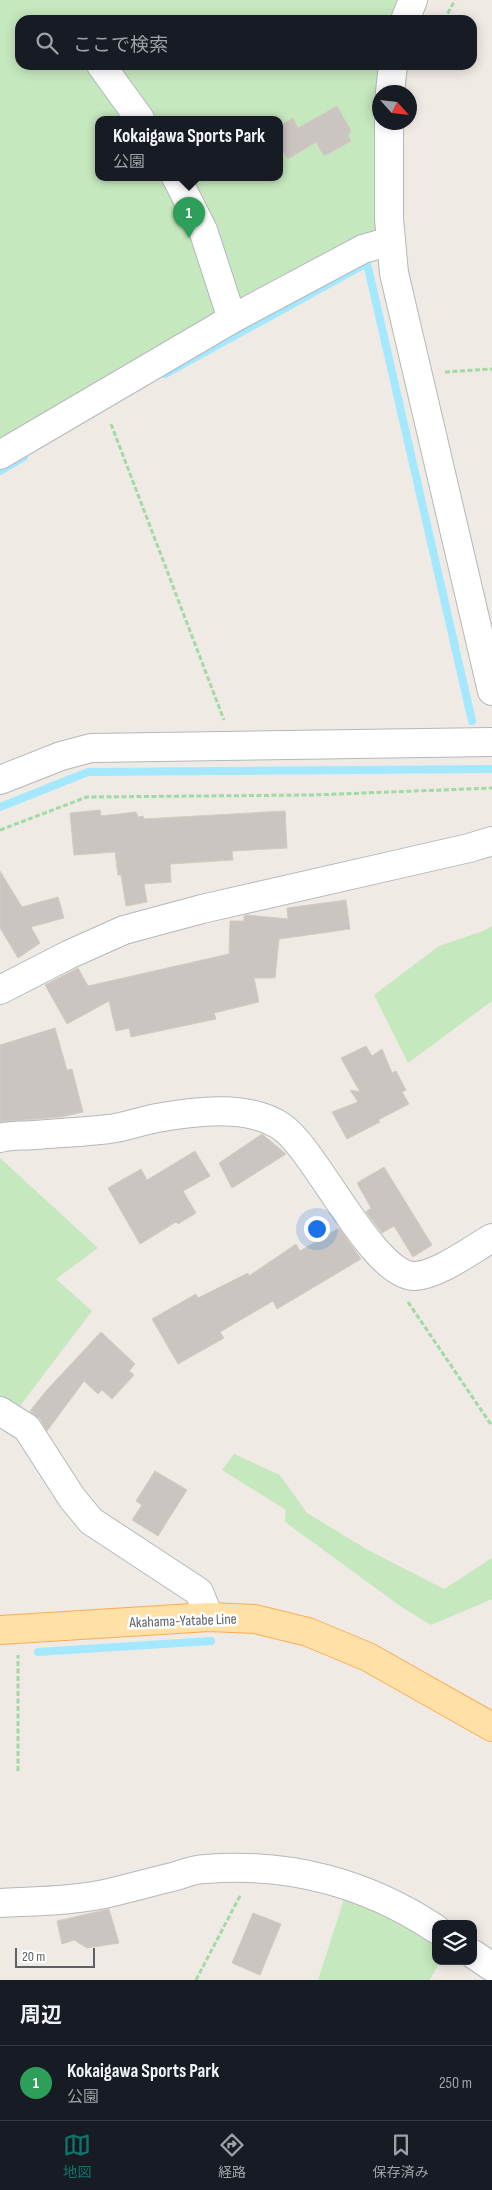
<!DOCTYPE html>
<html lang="ja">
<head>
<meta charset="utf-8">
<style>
	:root { --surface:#171b24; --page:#20242c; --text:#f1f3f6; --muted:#9ea1a6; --line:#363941; --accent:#0f766e }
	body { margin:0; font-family:"Sofia Sans Condensed","Noto Sans JP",sans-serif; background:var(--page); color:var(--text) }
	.controls { position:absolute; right:15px; bottom:15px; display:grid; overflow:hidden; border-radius:10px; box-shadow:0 2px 12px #0003 }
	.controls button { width:45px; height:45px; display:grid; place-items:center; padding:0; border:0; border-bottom:1px solid var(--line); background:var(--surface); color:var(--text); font:25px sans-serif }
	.compass { position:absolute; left:372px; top:85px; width:45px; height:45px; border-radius:50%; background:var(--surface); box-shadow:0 2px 12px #0003; rotate:117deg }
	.scale { position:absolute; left:15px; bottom:12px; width:80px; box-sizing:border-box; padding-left:5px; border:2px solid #5b6165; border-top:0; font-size:14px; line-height:18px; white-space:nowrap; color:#5b6165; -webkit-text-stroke:4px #fff; paint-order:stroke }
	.you { position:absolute; left:316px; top:1228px; width:18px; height:18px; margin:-12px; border:4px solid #fff; border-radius:50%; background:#1a73e8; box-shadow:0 0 0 8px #1a73e833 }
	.badge { display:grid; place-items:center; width:32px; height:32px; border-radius:50%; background:var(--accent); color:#fff; font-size:16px; font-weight:700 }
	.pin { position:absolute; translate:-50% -41px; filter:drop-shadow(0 1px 2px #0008) }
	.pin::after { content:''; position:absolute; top:26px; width:18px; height:15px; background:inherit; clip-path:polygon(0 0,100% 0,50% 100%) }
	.popup { position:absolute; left:95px; top:116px; width:188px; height:65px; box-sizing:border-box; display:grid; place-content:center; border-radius:10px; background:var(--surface); filter:drop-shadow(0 1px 4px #0005); font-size:16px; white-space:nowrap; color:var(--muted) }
	.popup b { font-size:19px; color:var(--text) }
	.popup::after { content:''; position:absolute; left:50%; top:100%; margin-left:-10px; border:10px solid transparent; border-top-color:var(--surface) }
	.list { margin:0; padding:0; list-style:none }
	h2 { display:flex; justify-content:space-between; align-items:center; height:65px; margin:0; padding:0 20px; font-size:21px }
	h2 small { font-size:16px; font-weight:400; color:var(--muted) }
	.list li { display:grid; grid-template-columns:32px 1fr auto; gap:15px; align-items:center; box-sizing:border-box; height:75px; padding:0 20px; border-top:1px solid var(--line) }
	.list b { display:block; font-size:19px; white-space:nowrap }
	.list p { margin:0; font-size:16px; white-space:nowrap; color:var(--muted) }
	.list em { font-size:16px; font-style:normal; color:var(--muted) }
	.icon { flex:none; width:28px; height:28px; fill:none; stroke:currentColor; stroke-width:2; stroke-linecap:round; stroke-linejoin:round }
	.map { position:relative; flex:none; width:492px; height:1980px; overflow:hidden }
	.search { position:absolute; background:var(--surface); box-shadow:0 2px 12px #0003; left:15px; right:15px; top:15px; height:55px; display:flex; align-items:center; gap:12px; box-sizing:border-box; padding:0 18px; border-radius:15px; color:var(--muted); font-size:19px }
	.sheet { height:140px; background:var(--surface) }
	nav { display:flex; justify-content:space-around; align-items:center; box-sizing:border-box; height:70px; border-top:1px solid var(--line); background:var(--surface); font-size:14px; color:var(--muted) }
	nav a { display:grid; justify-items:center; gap:2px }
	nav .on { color:var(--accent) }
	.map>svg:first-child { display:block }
	.green { fill:#c6e8be; fill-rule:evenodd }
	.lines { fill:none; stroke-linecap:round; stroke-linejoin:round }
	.stream { stroke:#a3e8ff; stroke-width:8 }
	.building { fill:#cac5c0; stroke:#d4cbc1 }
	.minor-casing { stroke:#b4b8bb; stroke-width:30 }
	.major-casing { stroke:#f9ac52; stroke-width:30 }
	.path { stroke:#a1daa5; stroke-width:3; stroke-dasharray:5 2.5; stroke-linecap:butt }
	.minor { stroke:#fff; stroke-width:28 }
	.major { stroke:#ffe1a8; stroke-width:28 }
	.labels { text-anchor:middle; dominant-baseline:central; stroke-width:5; stroke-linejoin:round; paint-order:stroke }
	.street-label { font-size:15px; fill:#5b6165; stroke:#fff }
</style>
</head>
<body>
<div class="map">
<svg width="492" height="1980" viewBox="0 0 492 1980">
	<rect width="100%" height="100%" fill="#efeae3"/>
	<g class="green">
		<path d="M 0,0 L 397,0 L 389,20 L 20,20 L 20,65 L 379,65 L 377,251 L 0,464 ZM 99,119 L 279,119 L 279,177 L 99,177 Z"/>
		<path d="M 492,926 L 492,1001 L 408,1063 L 374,995 L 439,946 L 483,931 Z"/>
		<path d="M 0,1158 L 98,1248 L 56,1279 L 92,1311 L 16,1411 L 0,1404 Z"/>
		<path d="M 234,1454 L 280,1475 L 307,1513 L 368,1550 L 444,1589 L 492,1558 L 492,1599 L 431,1625 L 403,1608 L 285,1522 L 286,1510 L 222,1470 Z"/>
		<path d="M 344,1899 L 384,1910 L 436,1946 L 436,1961 L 440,1961 L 430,1980 L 318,1980 Z"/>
	</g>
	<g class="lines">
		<g class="stream">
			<path d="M 165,374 L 367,263 L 472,721"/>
			<path d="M 0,471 L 24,457"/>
			<path d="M 0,807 L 88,772 L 492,769"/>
			<path d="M 38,1652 L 211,1641"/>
		</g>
	</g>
	<g class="building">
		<path d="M 337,106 L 351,131 L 348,135 L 351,141 L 324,156 L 316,142 L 288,159 L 279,144 L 279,126 L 293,118 L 298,128 Z"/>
		<path d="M 100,810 L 101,816 L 136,812 L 138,817 L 143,816 L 144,819 L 285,811 L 287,848 L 232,851 L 233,860 L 170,864 L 171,882 L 144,884 L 147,902 L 126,906 L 121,875 L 118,875 L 115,852 L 74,855 L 70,813 Z"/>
		<path d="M 0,871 L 22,907 L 58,897 L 64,918 L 31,927 L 40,943 L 18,958 L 0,928 Z"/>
		<path d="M 346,900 L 350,929 L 279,939 L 275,978 L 254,978 L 259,1002 L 214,1013 L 216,1019 L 131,1037 L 129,1028 L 116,1031 L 109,1001 L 67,1024 L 45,985 L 78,968 L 88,986 L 229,954 L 230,921 L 244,921 L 244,916 L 247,915 L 288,919 L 287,908 Z"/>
		<path d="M 55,1028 L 67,1070 L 72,1069 L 83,1112 L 61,1117 L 0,1122 L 0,1045 Z"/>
		<path d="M 366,1046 L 372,1056 L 382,1049 L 392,1073 L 396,1071 L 406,1090 L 402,1092 L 409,1104 L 378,1120 L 380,1122 L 347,1139 L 332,1112 L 358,1102 L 350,1090 L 360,1092 L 341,1058 Z"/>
		<path d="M 262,1134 L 286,1154 L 232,1188 L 219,1163 Z"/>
		<path d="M 195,1151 L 210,1176 L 183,1191 L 196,1213 L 178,1224 L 176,1222 L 140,1244 L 108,1188 L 141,1169 L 147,1180 Z"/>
		<path d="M 384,1167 L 432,1245 L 413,1257 L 394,1226 L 382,1233 L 366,1212 L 371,1208 L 357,1183 Z"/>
		<path d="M 339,1228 L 361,1259 L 277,1309 L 273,1301 L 220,1332 L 224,1338 L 178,1364 L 152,1319 L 196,1294 L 198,1298 L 248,1273 L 249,1276 L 296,1244 L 300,1251 Z"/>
		<path d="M 101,1332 L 135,1364 L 129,1371 L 134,1375 L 112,1399 L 102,1390 L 98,1394 L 84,1381 L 47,1431 L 40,1419 L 30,1411 L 46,1391 Z"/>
		<path d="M 155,1471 L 187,1490 L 158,1536 L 132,1520 L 142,1505 L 136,1501 Z"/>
		<path d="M 109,1909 L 119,1943 L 87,1948 L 74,1940 L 62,1944 L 57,1921 Z"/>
		<path d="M 253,1913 L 281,1924 L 260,1975 L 232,1963 Z"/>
	</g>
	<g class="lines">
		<defs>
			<g id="minor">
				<path d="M 405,20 L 413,0"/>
				<path d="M 101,65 L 140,119"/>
				<path d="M 390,92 L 393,65"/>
				<path d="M 389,122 L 389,219 L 394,273 L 492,691"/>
				<path d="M 176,177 L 203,230 L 232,319"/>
				<path d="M 0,455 L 232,319 L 363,249 L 391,241"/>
				<path d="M 0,780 L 61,756 L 91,748 L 492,742"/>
				<path d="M 0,990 L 68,955 L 124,930 L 202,909 L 469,848 L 492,841"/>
				<path d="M 0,1138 C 10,1135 23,1136 34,1135 C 59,1133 84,1132 109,1129 C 125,1127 141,1121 157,1118 C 195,1111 249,1104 282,1127 C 316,1150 373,1277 415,1276 C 438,1275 471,1250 492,1238"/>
				<path d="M 0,1411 L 27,1428 L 72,1498 L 91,1521 L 199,1592 L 209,1617"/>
				<path d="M 0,1903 C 37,1901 77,1901 113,1892 C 134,1887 155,1881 176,1876 C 185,1873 196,1869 205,1869 C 288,1862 367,1883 436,1929"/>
				<path d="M 473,1954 L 492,1967"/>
			</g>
			<path id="major" d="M 0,1630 L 209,1617 L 255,1619 L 308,1632 L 368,1657 L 492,1727"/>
		</defs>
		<use href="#minor" class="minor-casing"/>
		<use href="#major" class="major-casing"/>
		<g class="path">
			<path d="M 444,20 L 455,0"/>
			<path d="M 445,372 L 492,369"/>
			<path d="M 111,424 L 224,720"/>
			<path d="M 0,830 L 87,797 L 313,795 L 492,788"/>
			<path d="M 408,1302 L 492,1426"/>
			<path d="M 18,1771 L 18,1655"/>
			<path d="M 196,1980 L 241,1894"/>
		</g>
		<use href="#minor" class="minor"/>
		<use href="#major" class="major"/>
	</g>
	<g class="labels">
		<g class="street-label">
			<text transform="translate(183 1621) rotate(-2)">Akahama-Yatabe Line</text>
		</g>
	</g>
</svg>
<div class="controls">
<button><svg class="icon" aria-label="layers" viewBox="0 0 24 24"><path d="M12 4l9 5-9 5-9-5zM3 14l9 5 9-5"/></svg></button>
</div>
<svg class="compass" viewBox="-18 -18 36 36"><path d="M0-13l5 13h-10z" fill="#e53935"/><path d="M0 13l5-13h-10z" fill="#9ea1a6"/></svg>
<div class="scale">20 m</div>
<div class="you"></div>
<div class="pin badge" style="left:189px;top:238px;background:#2e9e5b">1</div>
<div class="popup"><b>Kokaigawa Sports Park</b>公園</div>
<div class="search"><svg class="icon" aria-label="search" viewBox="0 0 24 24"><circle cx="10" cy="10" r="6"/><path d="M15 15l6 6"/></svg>ここで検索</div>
</div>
<section class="sheet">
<h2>周辺<small></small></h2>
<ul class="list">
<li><span class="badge" style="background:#2e9e5b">1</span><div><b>Kokaigawa Sports Park</b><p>公園</p></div><em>250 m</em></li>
</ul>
</section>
<nav>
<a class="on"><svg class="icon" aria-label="map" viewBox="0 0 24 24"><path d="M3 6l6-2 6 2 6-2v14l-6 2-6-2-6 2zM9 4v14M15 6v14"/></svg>地図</a>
<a><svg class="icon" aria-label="directions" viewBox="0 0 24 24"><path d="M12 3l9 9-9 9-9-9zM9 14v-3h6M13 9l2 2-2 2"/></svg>経路</a>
<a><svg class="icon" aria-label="saved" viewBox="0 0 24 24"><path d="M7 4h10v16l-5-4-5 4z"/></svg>保存済み</a>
</nav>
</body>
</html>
